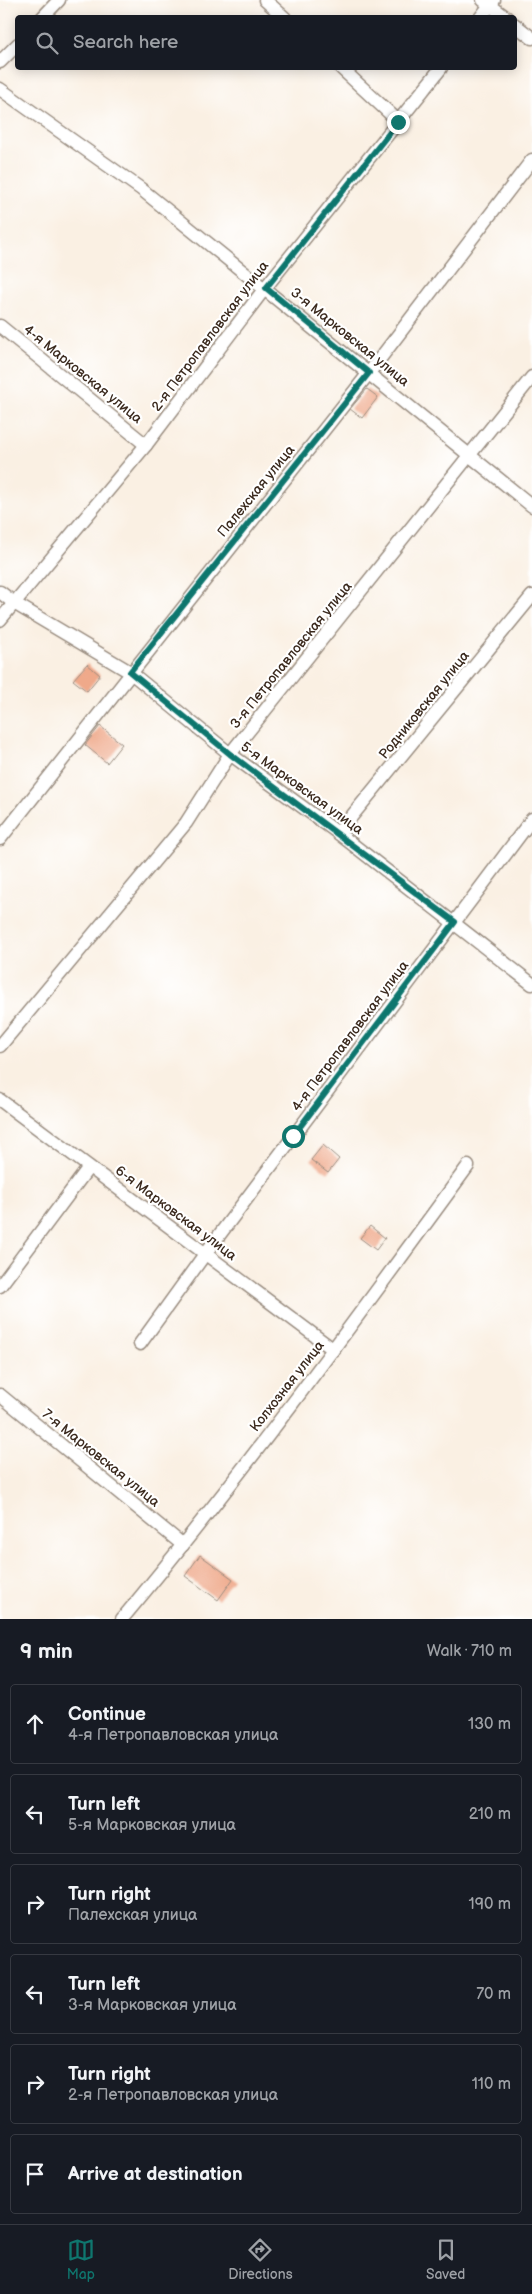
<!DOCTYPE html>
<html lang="en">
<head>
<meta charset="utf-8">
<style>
	:root { --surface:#171b24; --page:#242831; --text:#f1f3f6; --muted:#9ea1a6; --line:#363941; --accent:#0f766e }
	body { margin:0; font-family:"Balsamiq Sans",sans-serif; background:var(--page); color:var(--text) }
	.stop { position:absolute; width:15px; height:15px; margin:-11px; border:4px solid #0f766e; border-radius:50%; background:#fff }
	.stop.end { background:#0f766e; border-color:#fff; box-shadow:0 1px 5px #0008 }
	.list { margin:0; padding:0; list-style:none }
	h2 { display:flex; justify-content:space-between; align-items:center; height:65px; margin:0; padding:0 20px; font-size:21px }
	h2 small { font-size:16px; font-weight:400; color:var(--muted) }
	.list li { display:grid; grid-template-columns:32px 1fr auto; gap:15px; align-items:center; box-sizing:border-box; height:80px; margin:0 10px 10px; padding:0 10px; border:1px solid var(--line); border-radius:5px }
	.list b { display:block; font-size:19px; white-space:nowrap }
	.list p { margin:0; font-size:16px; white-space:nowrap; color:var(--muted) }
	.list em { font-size:16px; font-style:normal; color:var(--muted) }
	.icon { flex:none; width:28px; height:28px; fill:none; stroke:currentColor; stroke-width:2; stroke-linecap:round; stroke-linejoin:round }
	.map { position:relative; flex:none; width:532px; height:1619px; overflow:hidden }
	.search { position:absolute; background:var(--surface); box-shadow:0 2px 12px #0003; left:15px; right:15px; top:15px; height:55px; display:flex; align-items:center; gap:12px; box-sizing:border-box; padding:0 18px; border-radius:5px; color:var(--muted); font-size:19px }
	.sheet { height:605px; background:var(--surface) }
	nav { display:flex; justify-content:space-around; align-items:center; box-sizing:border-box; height:70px; border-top:1px solid var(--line); background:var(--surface); font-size:14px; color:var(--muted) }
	nav a { display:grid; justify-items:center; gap:2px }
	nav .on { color:var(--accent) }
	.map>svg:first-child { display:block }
	.building { fill:#efa98a }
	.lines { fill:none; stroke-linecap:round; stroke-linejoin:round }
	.street-casing { stroke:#9a8d80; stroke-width:15 }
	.street { stroke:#fff; stroke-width:12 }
	.route { stroke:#0f766e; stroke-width:6 }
	.labels { text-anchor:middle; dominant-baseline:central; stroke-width:4.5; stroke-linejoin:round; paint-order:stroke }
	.street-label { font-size:14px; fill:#3b2a1e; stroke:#fff }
</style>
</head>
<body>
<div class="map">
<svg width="532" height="1619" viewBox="0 0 532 1619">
	<rect width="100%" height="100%" fill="#fff"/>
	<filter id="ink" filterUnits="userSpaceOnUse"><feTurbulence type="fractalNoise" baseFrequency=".02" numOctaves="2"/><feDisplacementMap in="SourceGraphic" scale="10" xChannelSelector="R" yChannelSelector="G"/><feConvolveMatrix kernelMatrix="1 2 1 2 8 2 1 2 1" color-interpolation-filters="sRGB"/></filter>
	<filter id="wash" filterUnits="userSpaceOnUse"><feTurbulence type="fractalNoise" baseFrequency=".0096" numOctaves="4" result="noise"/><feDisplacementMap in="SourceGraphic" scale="20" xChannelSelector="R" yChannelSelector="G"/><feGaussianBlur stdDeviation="1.12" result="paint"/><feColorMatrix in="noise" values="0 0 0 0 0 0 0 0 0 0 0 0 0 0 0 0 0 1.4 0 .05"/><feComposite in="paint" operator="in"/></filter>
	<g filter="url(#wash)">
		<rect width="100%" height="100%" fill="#faf0e3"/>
		<g id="blocks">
			<g class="building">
				<path d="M 367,389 L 378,397 L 362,418 L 350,409 Z"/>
				<path d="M 87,664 L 100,675 L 87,691 L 73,680 Z"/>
				<path d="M 100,726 L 122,744 L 107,763 L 85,745 Z"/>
				<path d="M 323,1145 L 339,1159 L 328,1173 L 311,1160 Z"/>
				<path d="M 370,1226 L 385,1238 L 376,1250 L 360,1238 Z"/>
				<path d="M 200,1555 L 233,1579 L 218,1600 L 185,1576 Z"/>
			</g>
		</g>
	</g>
	<g filter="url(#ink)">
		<use href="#blocks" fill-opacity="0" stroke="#9a8d80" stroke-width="1"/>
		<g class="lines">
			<defs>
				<g id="street">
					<path d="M 265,0 L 285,18"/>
					<path d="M 483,0 L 507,18"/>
					<path d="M 42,18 L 59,0"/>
					<path d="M 480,18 L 494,0"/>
					<path d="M 514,24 L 532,38"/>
					<path d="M 0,62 L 18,44"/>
					<path d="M 341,68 L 398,121"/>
					<path d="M 0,89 L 141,189 L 532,506"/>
					<path d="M 0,326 L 146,445"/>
					<path d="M 0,592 L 14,603 L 130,672 L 230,754 L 338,833 L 532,984"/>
					<path d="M 0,620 L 146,445 L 265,288 L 441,68"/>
					<path d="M 338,833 L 532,596"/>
					<path d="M 0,839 L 369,373 L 532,160"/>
					<path d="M 0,1046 L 186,823 L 230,754 L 532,377"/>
					<path d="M 0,1100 L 334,1350"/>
					<path d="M 0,1286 L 89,1167"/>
					<path d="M 140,1344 L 205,1254 L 532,819"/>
					<path d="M 0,1395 L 183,1545"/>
					<path d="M 122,1619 C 244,1473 356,1319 468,1166"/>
				</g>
			</defs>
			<use href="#street" class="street-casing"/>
			<use href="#street" class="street"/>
		</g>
	</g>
	<g class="lines" filter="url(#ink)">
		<path class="route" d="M 293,1136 L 455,922 L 230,754 L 130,672 L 369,373 L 266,288 L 398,122"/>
	</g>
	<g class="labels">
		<g class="street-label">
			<text transform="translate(210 336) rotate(-53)">2-я Петропавловская улица</text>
			<text transform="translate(350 337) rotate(39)">3-я Марковская улица</text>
			<text transform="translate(83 374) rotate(39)">4-я Марковская улица</text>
			<text transform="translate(256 491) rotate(-51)">Палехская улица</text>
			<text transform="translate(291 655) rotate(-51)">3-я Петропавловская улица</text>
			<text transform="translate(424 705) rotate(-51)">Родниковская улица</text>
			<text transform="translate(302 788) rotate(36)">5-я Марковская улица</text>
			<text transform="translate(350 1036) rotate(-53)">4-я Петропавловская улица</text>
			<text transform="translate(176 1213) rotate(37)">6-я Марковская улица</text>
			<text transform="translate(287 1386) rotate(-52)">Колхозная улица</text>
			<text transform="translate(101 1458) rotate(39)">7-я Марковская улица</text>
		</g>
	</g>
</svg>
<div class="stop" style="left:293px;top:1136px"></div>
<div class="stop end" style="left:398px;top:122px"></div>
<div class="search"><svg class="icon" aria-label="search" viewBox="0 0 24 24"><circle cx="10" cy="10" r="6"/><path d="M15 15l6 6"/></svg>Search here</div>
</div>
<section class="sheet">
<h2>9 min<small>Walk · 710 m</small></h2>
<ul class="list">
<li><svg class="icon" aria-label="ahead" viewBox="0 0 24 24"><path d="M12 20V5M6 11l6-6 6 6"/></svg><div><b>Continue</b><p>4-я Петропавловская улица</p></div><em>130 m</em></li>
<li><svg class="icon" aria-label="left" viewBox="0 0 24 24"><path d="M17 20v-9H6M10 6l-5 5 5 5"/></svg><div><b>Turn left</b><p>5-я Марковская улица</p></div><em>210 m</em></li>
<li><svg class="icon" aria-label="right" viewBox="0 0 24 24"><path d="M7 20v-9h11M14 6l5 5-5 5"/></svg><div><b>Turn right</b><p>Палехская улица</p></div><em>190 m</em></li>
<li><svg class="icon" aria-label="left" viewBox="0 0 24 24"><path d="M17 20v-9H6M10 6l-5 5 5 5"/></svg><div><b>Turn left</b><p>3-я Марковская улица</p></div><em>70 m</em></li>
<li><svg class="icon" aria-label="right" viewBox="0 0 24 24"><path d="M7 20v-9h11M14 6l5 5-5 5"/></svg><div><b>Turn right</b><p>2-я Петропавловская улица</p></div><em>110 m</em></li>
<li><svg class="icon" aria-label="arrive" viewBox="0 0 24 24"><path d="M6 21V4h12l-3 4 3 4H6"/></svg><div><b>Arrive at destination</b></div></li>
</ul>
</section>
<nav>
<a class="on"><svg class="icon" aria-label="map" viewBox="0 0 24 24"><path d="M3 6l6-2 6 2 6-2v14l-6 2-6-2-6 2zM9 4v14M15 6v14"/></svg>Map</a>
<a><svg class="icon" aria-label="directions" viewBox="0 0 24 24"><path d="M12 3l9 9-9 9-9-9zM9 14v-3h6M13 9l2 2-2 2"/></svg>Directions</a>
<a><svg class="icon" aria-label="saved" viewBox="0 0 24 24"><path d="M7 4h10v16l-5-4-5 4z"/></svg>Saved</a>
</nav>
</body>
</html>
